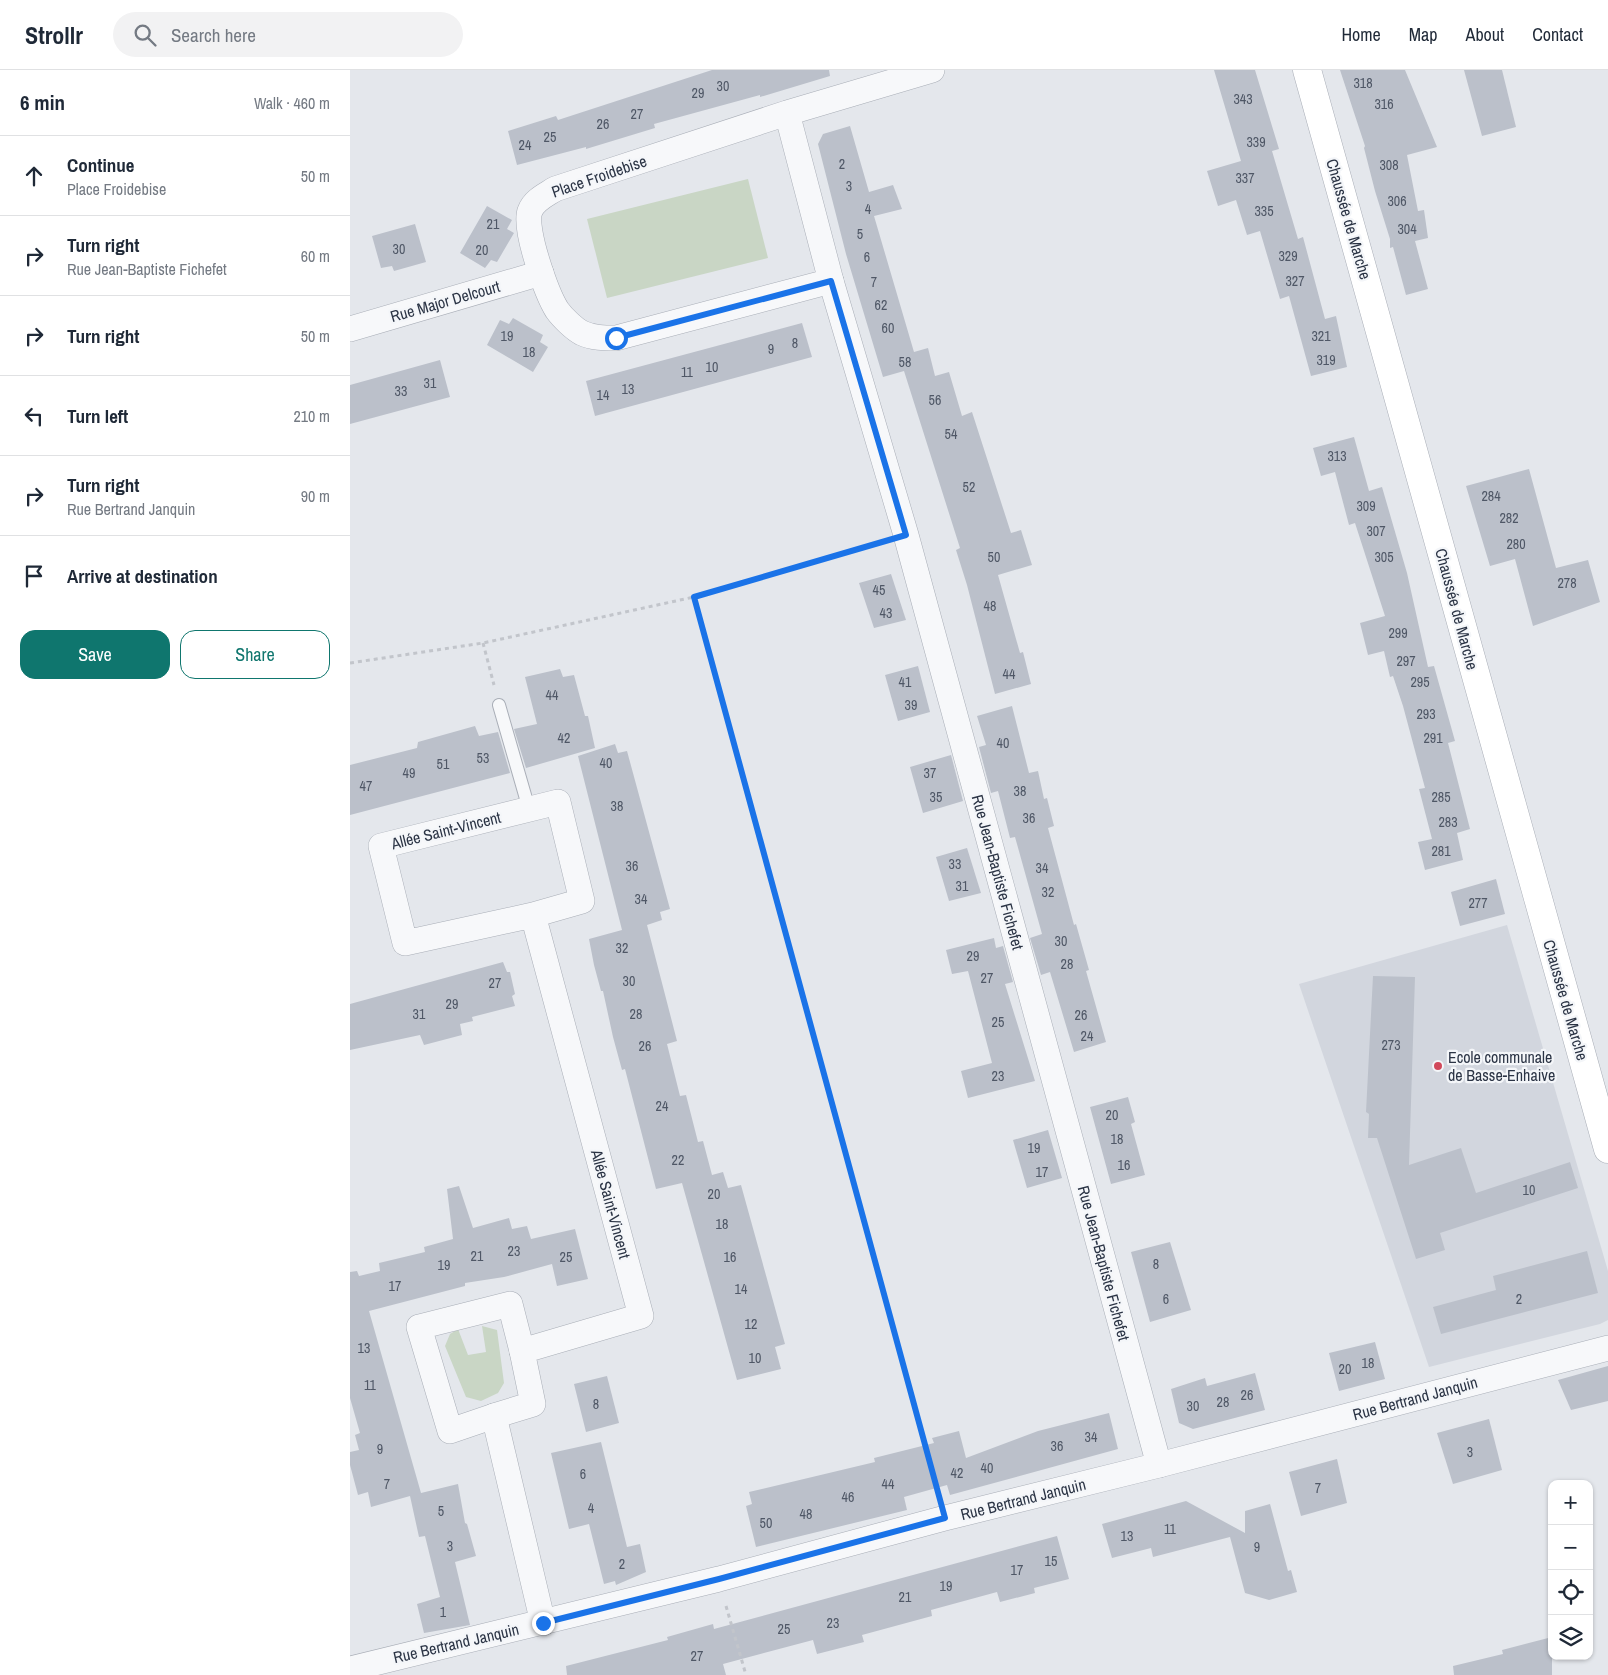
<!DOCTYPE html>
<html lang="en">
<head>
<meta charset="utf-8">
<style>
	:root { --surface:#fff; --page:#f2f2f3; --text:#1f2937; --muted:#747a83; --line:#e0e1e3; --accent:#0f766e }
	body { margin:0; font-family:"Archivo Narrow",sans-serif; background:var(--page); color:var(--text) }
	.controls { position:absolute; right:15px; bottom:15px; display:grid; overflow:hidden; border-radius:10px; box-shadow:0 1px 4px #0004 }
	.controls button { width:45px; height:45px; display:grid; place-items:center; padding:0; border:0; border-bottom:1px solid var(--line); background:var(--surface); color:var(--text); font:25px sans-serif }
	.stop { position:absolute; width:15px; height:15px; margin:-11px; border:4px solid #1a73e8; border-radius:50%; background:#fff }
	.stop.end { background:#1a73e8; border-color:#fff; box-shadow:0 1px 5px #0008 }
	.list { margin:0; padding:0; list-style:none }
	h2 { display:flex; justify-content:space-between; align-items:center; height:65px; margin:0; padding:0 20px; font-size:21px }
	h2 small { font-size:16px; font-weight:400; color:var(--muted) }
	.list li { display:grid; grid-template-columns:32px 1fr auto; gap:15px; align-items:center; box-sizing:border-box; height:80px; padding:0 20px; border-top:1px solid var(--line) }
	.list b { display:block; font-size:19px; white-space:nowrap }
	.list p { margin:0; font-size:16px; white-space:nowrap; color:var(--muted) }
	.list em { font-size:16px; font-style:normal; color:var(--muted) }
	.actions { display:flex; gap:10px; padding:15px 20px }
	.actions a { flex:1; padding:11px 0; border:1px solid var(--accent); border-radius:15px; text-align:center; font-size:18px; color:var(--accent) }
	.actions .main { background:var(--accent); color:#fff }
	.icon { flex:none; width:28px; height:28px; fill:none; stroke:currentColor; stroke-width:2; stroke-linecap:round; stroke-linejoin:round }
	.map { position:relative; flex:none; width:1258px; height:1605px; overflow:hidden }
	header { display:flex; align-items:center; gap:30px; box-sizing:border-box; height:70px; padding:0 25px; background:var(--surface); border-bottom:1px solid var(--line) }
	header strong { font-size:24px }
	nav { display:flex; gap:28px; margin-inline-start:auto; font-size:18px }
	.search { width:350px; height:45px; background:var(--page); display:flex; align-items:center; gap:12px; box-sizing:border-box; padding:0 18px; border-radius:28px; color:var(--muted); font-size:19px }
	main { display:flex }
	aside { flex:1; background:var(--surface) }
	.map>svg:first-child { display:block }
	.built { fill:#d2d6de }
	.green { fill:#c9d6c5 }
	.building { fill:#bbc0ca }
	.lines { fill:none; stroke-linecap:round; stroke-linejoin:round }
	.service-casing { stroke:#a9aeb7; stroke-width:14 }
	.minor-casing { stroke:#a9aeb7; stroke-width:26 }
	.secondary-casing { stroke:#a9aeb7; stroke-width:29 }
	.path { stroke:#c2c5cb; stroke-width:3; stroke-dasharray:4 4; stroke-linecap:butt }
	.service { stroke:#f7f8fa; stroke-width:12 }
	.minor { stroke:#f7f8fa; stroke-width:25 }
	.secondary { stroke:#fff; stroke-width:28 }
	.route { stroke:#1a73e8; stroke-width:6 }
	.poi-dot { fill:#d1495b; stroke:#f4f6f9; stroke-width:2 }
	.labels { text-anchor:middle; dominant-baseline:central; stroke-width:4.5; stroke-linejoin:round; paint-order:stroke }
	.number-label { font-size:14px; fill:#4f5766 }
	.street-label { font-size:16px; fill:#2b3445; stroke:#f4f6f9 }
	.poi-label { font-size:16px; fill:#2b3445; stroke:#f4f6f9; text-anchor:start }
</style>
</head>
<body>
<header>
<strong>Strollr</strong>
<div class="search"><svg class="icon" aria-label="search" viewBox="0 0 24 24"><circle cx="10" cy="10" r="6"/><path d="M15 15l6 6"/></svg>Search here</div>
<nav><a>Home</a><a>Map</a><a>About</a><a>Contact</a></nav>
</header>
<main>
<aside>
<h2>6 min<small>Walk · 460 m</small></h2>
<ul class="list">
<li><svg class="icon" aria-label="ahead" viewBox="0 0 24 24"><path d="M12 20V5M6 11l6-6 6 6"/></svg><div><b>Continue</b><p>Place Froidebise</p></div><em>50 m</em></li>
<li><svg class="icon" aria-label="right" viewBox="0 0 24 24"><path d="M7 20v-9h11M14 6l5 5-5 5"/></svg><div><b>Turn right</b><p>Rue Jean-Baptiste Fichefet</p></div><em>60 m</em></li>
<li><svg class="icon" aria-label="right" viewBox="0 0 24 24"><path d="M7 20v-9h11M14 6l5 5-5 5"/></svg><div><b>Turn right</b></div><em>50 m</em></li>
<li><svg class="icon" aria-label="left" viewBox="0 0 24 24"><path d="M17 20v-9H6M10 6l-5 5 5 5"/></svg><div><b>Turn left</b></div><em>210 m</em></li>
<li><svg class="icon" aria-label="right" viewBox="0 0 24 24"><path d="M7 20v-9h11M14 6l5 5-5 5"/></svg><div><b>Turn right</b><p>Rue Bertrand Janquin</p></div><em>90 m</em></li>
<li><svg class="icon" aria-label="arrive" viewBox="0 0 24 24"><path d="M6 21V4h12l-3 4 3 4H6"/></svg><div><b>Arrive at destination</b></div></li>
</ul>
<div class="actions"><a class="main">Save</a><a>Share</a></div>
</aside>
<div class="map">
<svg width="1258" height="1605" viewBox="0 0 1258 1605">
	<rect width="100%" height="100%" fill="#e4e7ec"/>
	<path class="built" d="M 1157,855 L 1258,1201 L 1258,1250 L 1250,1254 L 1079,1297 L 949,914 Z"/>
	<g class="green">
		<path d="M 398,109 L 418,188 L 257,228 L 237,149 Z"/>
		<path d="M 132,1256 L 147,1260 L 154,1313 L 148,1323 L 131,1331 L 116,1327 L 95,1276 L 100,1264 L 108,1259 L 118,1285 L 136,1282 Z"/>
	</g>
	<g class="building">
		<path d="M 362,0 L 479,0 L 480,6 L 410,27 L 410,25 L 304,54 L 305,58 L 236,79 L 236,77 L 167,95 L 158,61 L 206,46 L 208,50 Z"/>
		<path d="M 864,0 L 905,0 L 929,79 L 922,81 L 948,169 L 953,167 L 975,249 L 986,246 L 997,297 L 961,306 L 939,226 L 930,229 L 910,161 L 897,165 L 886,130 L 868,136 L 857,101 L 891,91 Z"/>
		<path d="M 990,0 L 1055,0 L 1087,77 L 1057,85 L 1068,141 L 1074,140 L 1078,168 L 1065,171 L 1078,219 L 1056,225 L 1043,177 L 1040,178 L 1040,169 L 1025,121 L 1014,78 L 1015,76 Z"/>
		<path d="M 1114,0 L 1152,0 L 1166,57 L 1132,66 Z"/>
		<path d="M 500,56 L 519,122 L 543,115 L 552,139 L 524,146 L 564,282 L 578,278 L 585,306 L 599,302 L 612,346 L 622,342 L 661,463 L 671,460 L 682,495 L 648,505 L 670,583 L 673,582 L 681,614 L 645,624 L 617,515 L 606,480 L 610,478 L 554,301 L 533,307 L 496,184 L 468,74 L 473,64 Z"/>
		<path d="M 137,136 L 162,150 L 157,159 L 164,163 L 147,192 L 141,190 L 135,198 L 110,183 Z"/>
		<path d="M 65,154 L 76,192 L 44,201 L 42,196 L 31,198 L 22,166 Z"/>
		<path d="M 163,248 L 193,265 L 190,272 L 198,277 L 183,302 L 137,275 L 150,250 L 159,254 Z"/>
		<path d="M 452,253 L 462,287 L 245,346 L 236,311 Z"/>
		<path d="M 90,290 L 100,327 L 0,354 L 0,315 Z"/>
		<path d="M 1004,367 L 1019,421 L 1032,417 L 1057,503 L 1078,597 L 1084,596 L 1105,671 L 1098,673 L 1120,759 L 1107,763 L 1113,790 L 1075,800 L 1068,772 L 1082,769 L 1069,719 L 1075,718 L 1053,636 L 1043,606 L 1040,607 L 1034,581 L 1018,585 L 1010,553 L 1035,546 L 1005,453 L 999,455 L 985,402 L 971,406 L 963,378 Z"/>
		<path d="M 1179,399 L 1206,498 L 1238,490 L 1250,532 L 1183,556 L 1165,489 L 1140,496 L 1116,416 Z"/>
		<path d="M 541,504 L 556,550 L 524,558 L 509,513 Z"/>
		<path d="M 568,596 L 580,642 L 548,651 L 535,605 Z"/>
		<path d="M 210,599 L 213,607 L 224,605 L 235,646 L 238,646 L 245,678 L 176,698 L 164,659 L 187,654 L 175,607 Z"/>
		<path d="M 662,636 L 679,703 L 688,701 L 694,729 L 697,728 L 704,756 L 698,758 L 724,855 L 726,854 L 739,900 L 736,901 L 756,972 L 724,982 L 700,902 L 691,905 L 680,868 L 692,864 L 665,767 L 660,768 L 648,721 L 641,723 L 629,677 L 636,675 L 627,646 Z"/>
		<path d="M 125,656 L 129,666 L 148,662 L 160,703 L 0,745 L 0,695 L 67,678 L 68,672 Z"/>
		<path d="M 265,674 L 268,683 L 277,681 L 320,839 L 310,842 L 312,850 L 297,855 L 327,971 L 317,974 L 330,1026 L 336,1025 L 348,1072 L 353,1071 L 362,1105 L 373,1102 L 378,1118 L 391,1115 L 435,1274 L 425,1277 L 431,1299 L 387,1310 L 332,1113 L 306,1119 L 275,999 L 272,1000 L 263,967 L 253,921 L 251,921 L 244,895 L 239,869 L 272,860 L 228,686 Z"/>
		<path d="M 601,685 L 613,731 L 573,743 L 560,697 Z"/>
		<path d="M 617,778 L 631,823 L 599,831 L 586,787 Z"/>
		<path d="M 1146,809 L 1155,844 L 1110,856 L 1101,822 Z"/>
		<path d="M 644,868 L 646,878 L 653,876 L 663,912 L 655,914 L 685,1011 L 618,1028 L 611,1001 L 642,993 L 618,901 L 602,904 L 596,880 Z"/>
		<path d="M 153,892 L 157,902 L 160,902 L 165,924 L 162,926 L 165,936 L 122,947 L 123,951 L 110,954 L 112,965 L 74,975 L 70,965 L 0,980 L 0,934 Z"/>
		<path d="M 1023,906 L 1065,907 L 1059,1095 L 1111,1078 L 1126,1123 L 1220,1092 L 1228,1118 L 1090,1163 L 1095,1180 L 1066,1189 L 1027,1068 L 1018,1068 L 1019,1044 L 1016,1042 Z"/>
		<path d="M 778,1027 L 785,1052 L 781,1054 L 795,1105 L 761,1114 L 740,1037 Z"/>
		<path d="M 698,1060 L 712,1108 L 677,1118 L 663,1070 Z"/>
		<path d="M 109,1116 L 123,1158 L 159,1148 L 162,1159 L 177,1156 L 181,1169 L 225,1159 L 238,1209 L 207,1216 L 202,1194 L 154,1207 L 115,1213 L 115,1216 L 19,1241 L 71,1423 L 108,1414 L 115,1453 L 117,1454 L 126,1486 L 105,1492 L 120,1555 L 74,1563 L 67,1534 L 90,1527 L 75,1466 L 69,1467 L 60,1426 L 21,1437 L 18,1422 L 8,1425 L 0,1395 L 0,1382 L 9,1380 L 5,1365 L 10,1363 L 0,1328 L 0,1202 L 7,1201 L 9,1206 L 30,1201 L 29,1193 L 75,1182 L 74,1177 L 103,1169 L 97,1119 Z"/>
		<path d="M 820,1172 L 841,1240 L 800,1252 L 781,1182 Z"/>
		<path d="M 1237,1181 L 1248,1223 L 1091,1264 L 1083,1237 L 1146,1220 L 1143,1206 Z"/>
		<path d="M 1025,1272 L 1035,1309 L 989,1321 L 979,1283 Z"/>
		<path d="M 1258,1296 L 1258,1331 L 1221,1340 L 1208,1310 Z"/>
		<path d="M 905,1303 L 915,1340 L 843,1359 L 829,1353 L 821,1319 L 855,1308 L 857,1316 Z"/>
		<path d="M 257,1306 L 269,1353 L 236,1362 L 224,1314 Z"/>
		<path d="M 759,1343 L 768,1379 L 600,1425 L 597,1415 L 554,1427 L 557,1440 L 406,1477 L 396,1436 L 402,1434 L 399,1422 L 525,1392 L 524,1388 L 584,1373 L 582,1368 L 609,1361 L 616,1388 L 688,1361 Z"/>
		<path d="M 1139,1349 L 1152,1400 L 1103,1414 L 1087,1363 Z"/>
		<path d="M 251,1372 L 277,1477 L 290,1474 L 296,1502 L 266,1515 L 265,1511 L 254,1514 L 239,1454 L 219,1459 L 201,1383 Z"/>
		<path d="M 987,1389 L 997,1433 L 951,1446 L 939,1402 Z"/>
		<path d="M 836,1431 L 895,1463 L 895,1441 L 920,1434 L 938,1501 L 941,1500 L 947,1522 L 919,1530 L 895,1523 L 880,1467 L 803,1487 L 801,1478 L 762,1488 L 752,1454 Z"/>
		<path d="M 707,1466 L 719,1509 L 684,1518 L 685,1523 L 650,1532 L 647,1522 L 581,1540 L 582,1546 L 512,1565 L 514,1572 L 467,1584 L 463,1570 L 373,1594 L 376,1605 L 217,1605 L 216,1596 L 318,1570 L 317,1567 L 363,1554 L 364,1559 Z"/>
		<path d="M 1202,1567 L 1202,1605 L 1104,1605 L 1103,1596 L 1153,1584 L 1152,1580 Z"/>
	</g>
	<g class="lines">
		<defs>
			<path id="service" d="M 149,635 L 179,739"/>
			<g id="minor">
				<path d="M 437,43 L 481,211 L 266,268 C 254,268 243,268 232,263 C 224,259 212,247 207,240 C 197,224 173,158 180,141 C 184,130 196,125 205,119 L 437,43 L 582,0"/>
				<path d="M 481,211 L 556,465 L 809,1395"/>
				<path d="M 0,259 L 191,203"/>
				<path d="M 183,845 L 232,831 L 208,732 L 31,776 L 55,873 L 183,845 L 291,1246 L 172,1281 L 183,1334 L 144,1346 L 193,1553"/>
				<path d="M 144,1346 L 100,1361 L 69,1257 L 160,1234 L 172,1281"/>
				<path d="M 0,1599 L 369,1509 L 595,1448 L 809,1395 L 1258,1278"/>
			</g>
			<path id="secondary" d="M 957,0 L 1258,1079"/>
		</defs>
		<use href="#service" class="service-casing"/>
		<use href="#minor" class="minor-casing"/>
		<use href="#secondary" class="secondary-casing"/>
		<g class="path">
			<path d="M 344,527 L 587,1420"/>
			<path d="M 133,573 L 144,615"/>
			<path d="M 0,593 L 133,573 L 344,527 L 530,472"/>
			<path d="M 376,1536 L 396,1605"/>
		</g>
		<use href="#service" class="service"/>
		<use href="#minor" class="minor"/>
		<use href="#secondary" class="secondary"/>
	</g>
	<g class="lines">
		<path class="route" d="M 193,1553 L 369,1509 L 595,1448 L 344,527 L 556,465 L 481,211 L 266,268"/>
	</g>
	<circle class="poi-dot" cx="1088" cy="996" r="5"/>
	<g class="labels">
		<g class="number-label">
			<text x="1013" y="13">318</text>
			<text x="373" y="16">30</text>
			<text x="348" y="23">29</text>
			<text x="893" y="29">343</text>
			<text x="1034" y="34">316</text>
			<text x="287" y="44">27</text>
			<text x="253" y="54">26</text>
			<text x="200" y="67">25</text>
			<text x="906" y="72">339</text>
			<text x="175" y="75">24</text>
			<text x="492" y="94">2</text>
			<text x="1039" y="95">308</text>
			<text x="895" y="108">337</text>
			<text x="499" y="116">3</text>
			<text x="1047" y="131">306</text>
			<text x="518" y="139">4</text>
			<text x="914" y="141">335</text>
			<text x="143" y="154">21</text>
			<text x="1057" y="159">304</text>
			<text x="510" y="164">5</text>
			<text x="49" y="179">30</text>
			<text x="132" y="180">20</text>
			<text x="938" y="186">329</text>
			<text x="517" y="187">6</text>
			<text x="945" y="211">327</text>
			<text x="524" y="212">7</text>
			<text x="531" y="235">62</text>
			<text x="538" y="258">60</text>
			<text x="157" y="266">19</text>
			<text x="971" y="266">321</text>
			<text x="445" y="273">8</text>
			<text x="421" y="279">9</text>
			<text x="179" y="282">18</text>
			<text x="976" y="290">319</text>
			<text x="555" y="292">58</text>
			<text x="362" y="297">10</text>
			<text x="337" y="302">11</text>
			<text x="80" y="313">31</text>
			<text x="278" y="319">13</text>
			<text x="51" y="321">33</text>
			<text x="253" y="325">14</text>
			<text x="585" y="330">56</text>
			<text x="601" y="364">54</text>
			<text x="987" y="386">313</text>
			<text x="619" y="417">52</text>
			<text x="1141" y="426">284</text>
			<text x="1016" y="436">309</text>
			<text x="1159" y="448">282</text>
			<text x="1026" y="461">307</text>
			<text x="1166" y="474">280</text>
			<text x="644" y="487">50</text>
			<text x="1034" y="487">305</text>
			<text x="1217" y="513">278</text>
			<text x="529" y="520">45</text>
			<text x="640" y="536">48</text>
			<text x="536" y="543">43</text>
			<text x="1048" y="563">299</text>
			<text x="1056" y="591">297</text>
			<text x="659" y="604">44</text>
			<text x="555" y="612">41</text>
			<text x="1070" y="612">295</text>
			<text x="202" y="625">44</text>
			<text x="561" y="635">39</text>
			<text x="1076" y="644">293</text>
			<text x="214" y="668">42</text>
			<text x="1083" y="668">291</text>
			<text x="653" y="673">40</text>
			<text x="133" y="688">53</text>
			<text x="256" y="693">40</text>
			<text x="93" y="694">51</text>
			<text x="59" y="703">49</text>
			<text x="580" y="703">37</text>
			<text x="16" y="716">47</text>
			<text x="670" y="721">38</text>
			<text x="586" y="727">35</text>
			<text x="1091" y="727">285</text>
			<text x="267" y="736">38</text>
			<text x="679" y="748">36</text>
			<text x="1098" y="752">283</text>
			<text x="1091" y="781">281</text>
			<text x="605" y="794">33</text>
			<text x="282" y="796">36</text>
			<text x="692" y="798">34</text>
			<text x="612" y="816">31</text>
			<text x="698" y="822">32</text>
			<text x="291" y="829">34</text>
			<text x="1128" y="833">277</text>
			<text x="711" y="871">30</text>
			<text x="272" y="878">32</text>
			<text x="623" y="886">29</text>
			<text x="717" y="894">28</text>
			<text x="637" y="908">27</text>
			<text x="279" y="911">30</text>
			<text x="145" y="913">27</text>
			<text x="102" y="934">29</text>
			<text x="69" y="944">31</text>
			<text x="286" y="944">28</text>
			<text x="731" y="945">26</text>
			<text x="648" y="952">25</text>
			<text x="737" y="966">24</text>
			<text x="1041" y="975">273</text>
			<text x="295" y="976">26</text>
			<text x="648" y="1006">23</text>
			<text x="312" y="1036">24</text>
			<text x="762" y="1045">20</text>
			<text x="767" y="1069">18</text>
			<text x="684" y="1078">19</text>
			<text x="328" y="1090">22</text>
			<text x="774" y="1095">16</text>
			<text x="692" y="1102">17</text>
			<text x="1179" y="1120">10</text>
			<text x="364" y="1124">20</text>
			<text x="372" y="1154">18</text>
			<text x="164" y="1181">23</text>
			<text x="127" y="1186">21</text>
			<text x="216" y="1187">25</text>
			<text x="380" y="1187">16</text>
			<text x="806" y="1194">8</text>
			<text x="94" y="1195">19</text>
			<text x="45" y="1216">17</text>
			<text x="391" y="1219">14</text>
			<text x="816" y="1229">6</text>
			<text x="1169" y="1229">2</text>
			<text x="401" y="1254">12</text>
			<text x="14" y="1278">13</text>
			<text x="405" y="1288">10</text>
			<text x="1018" y="1293">18</text>
			<text x="995" y="1299">20</text>
			<text x="20" y="1315">11</text>
			<text x="897" y="1325">26</text>
			<text x="873" y="1332">28</text>
			<text x="246" y="1334">8</text>
			<text x="843" y="1336">30</text>
			<text x="741" y="1367">34</text>
			<text x="707" y="1376">36</text>
			<text x="30" y="1379">9</text>
			<text x="1120" y="1382">3</text>
			<text x="637" y="1398">40</text>
			<text x="607" y="1403">42</text>
			<text x="233" y="1404">6</text>
			<text x="37" y="1414">7</text>
			<text x="538" y="1414">44</text>
			<text x="968" y="1418">7</text>
			<text x="498" y="1427">46</text>
			<text x="241" y="1438">4</text>
			<text x="91" y="1441">5</text>
			<text x="456" y="1444">48</text>
			<text x="416" y="1453">50</text>
			<text x="820" y="1459">11</text>
			<text x="777" y="1466">13</text>
			<text x="100" y="1476">3</text>
			<text x="907" y="1477">9</text>
			<text x="701" y="1491">15</text>
			<text x="272" y="1494">2</text>
			<text x="667" y="1500">17</text>
			<text x="596" y="1516">19</text>
			<text x="555" y="1527">21</text>
			<text x="93" y="1542">1</text>
			<text x="483" y="1553">23</text>
			<text x="434" y="1559">25</text>
			<text x="347" y="1586">27</text>
		</g>
		<g class="street-label">
			<text transform="translate(249 106) rotate(-19)">Place Froidebise</text>
			<text transform="translate(999 149) rotate(74)">Chaussée de Marche</text>
			<text transform="translate(95 231) rotate(-16)">Rue Major Delcourt</text>
			<text transform="translate(1107 539) rotate(75)">Chaussée de Marche</text>
			<text transform="translate(96 760) rotate(-14)">Allée Saint-Vincent</text>
			<text transform="translate(648 802) rotate(75)">Rue Jean-Baptiste Fichefet</text>
			<text transform="translate(1216 930) rotate(74)">Chaussée de Marche</text>
			<text transform="translate(261 1134) rotate(75)">Allée Saint-Vincent</text>
			<text transform="translate(754 1193) rotate(75)">Rue Jean-Baptiste Fichefet</text>
			<text transform="translate(1065 1328) rotate(-15)">Rue Bertrand Janquin</text>
			<text transform="translate(673 1429) rotate(-14)">Rue Bertrand Janquin</text>
			<text transform="translate(106 1573) rotate(-13)">Rue Bertrand Janquin</text>
		</g>
		<g class="poi-label">
			<text x="1098" y="987">Ecole communale<tspan x="1098" dy="18">de Basse-Enhaive</tspan></text>
		</g>
	</g>
</svg>
<div class="controls">
<button>+</button>
<button>−</button>
<button><svg class="icon" aria-label="locate" viewBox="0 0 24 24"><circle cx="12" cy="12" r="6"/><path d="M12 2v4M12 18v4M2 12h4M18 12h4"/></svg></button>
<button><svg class="icon" aria-label="layers" viewBox="0 0 24 24"><path d="M12 4l9 5-9 5-9-5zM3 14l9 5 9-5"/></svg></button>
</div>
<div class="stop" style="left:266px;top:268px"></div>
<div class="stop end" style="left:193px;top:1553px"></div>
</div>
</main>
</body>
</html>
